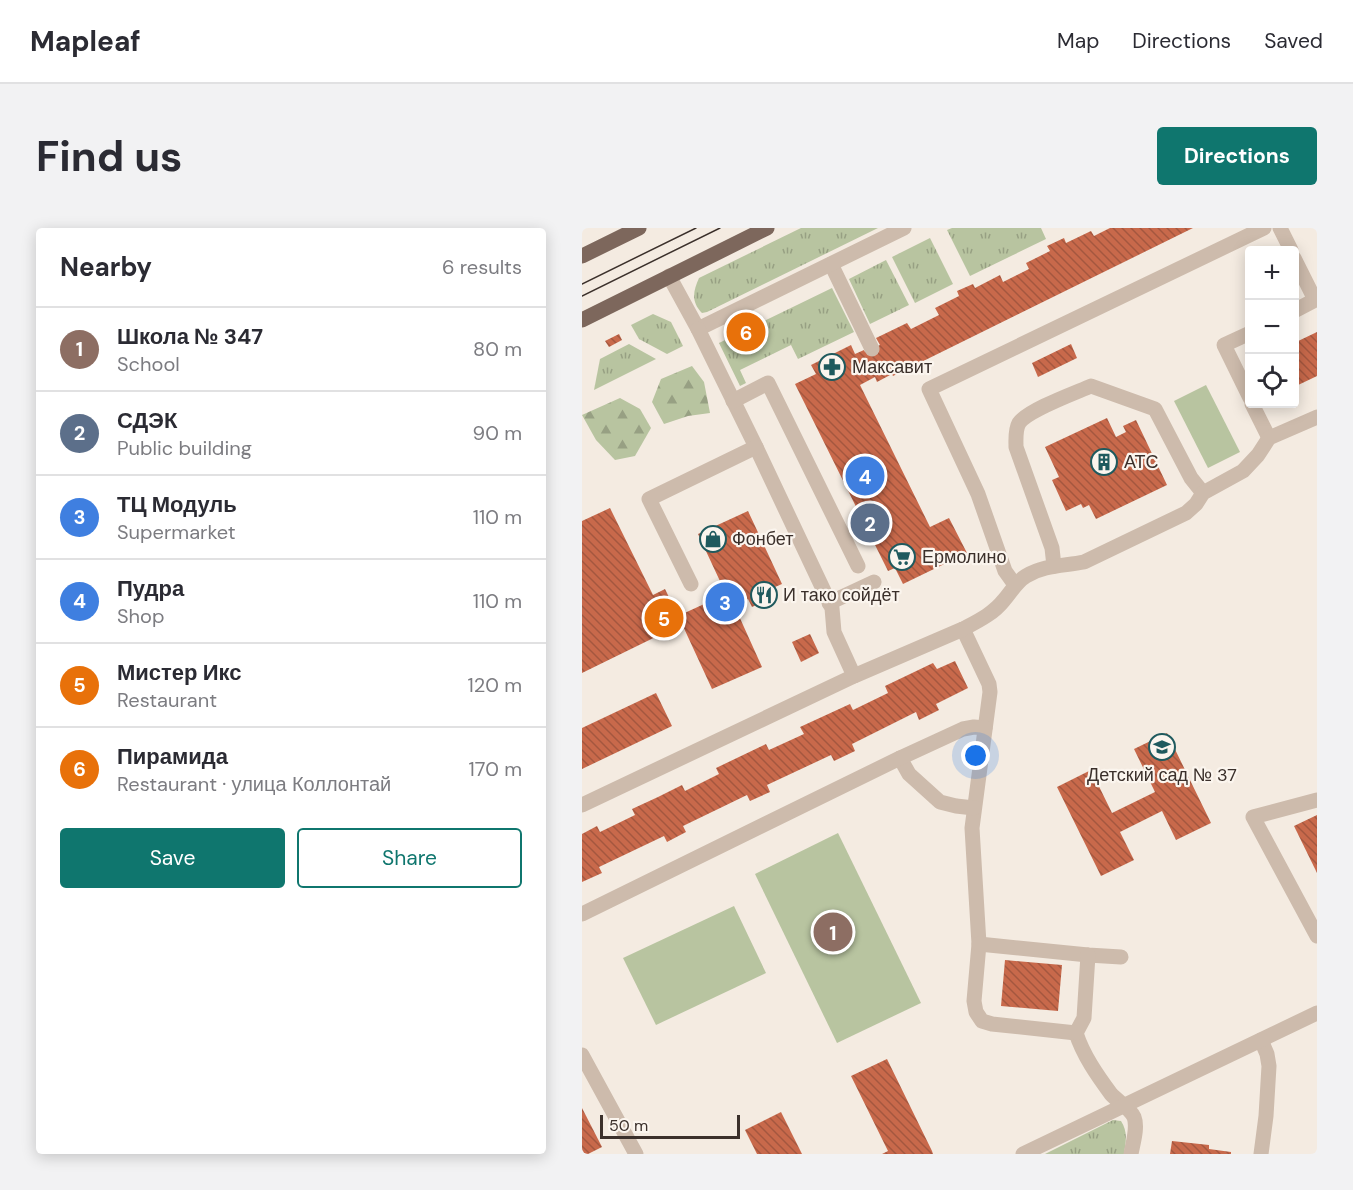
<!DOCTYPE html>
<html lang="en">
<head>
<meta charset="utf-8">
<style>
	:root { --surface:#fff; --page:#f2f2f3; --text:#2b2b33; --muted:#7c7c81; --line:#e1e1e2; --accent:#0f766e }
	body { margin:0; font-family:"DM Sans",sans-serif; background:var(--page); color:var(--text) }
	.controls { position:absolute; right:18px; top:18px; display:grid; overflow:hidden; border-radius:6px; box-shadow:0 3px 15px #0003 }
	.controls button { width:54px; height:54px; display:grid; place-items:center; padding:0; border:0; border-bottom:2px solid var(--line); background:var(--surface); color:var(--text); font:30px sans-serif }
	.scale { position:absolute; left:18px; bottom:15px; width:140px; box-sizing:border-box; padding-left:6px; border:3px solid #3b302b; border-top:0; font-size:16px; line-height:21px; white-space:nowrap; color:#3b302b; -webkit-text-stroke:4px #fbf5ee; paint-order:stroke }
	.you { position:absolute; left:394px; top:528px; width:21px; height:21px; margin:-15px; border:4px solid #fff; border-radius:50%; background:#1a73e8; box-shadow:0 0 0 9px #1a73e833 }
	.badge { display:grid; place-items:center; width:39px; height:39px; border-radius:50%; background:var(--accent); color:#fff; font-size:20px; font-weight:700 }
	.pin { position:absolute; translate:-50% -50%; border:3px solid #fff; box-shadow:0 2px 6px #0006 }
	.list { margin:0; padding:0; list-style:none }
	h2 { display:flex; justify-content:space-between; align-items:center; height:78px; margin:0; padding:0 24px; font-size:26px }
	h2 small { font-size:20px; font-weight:400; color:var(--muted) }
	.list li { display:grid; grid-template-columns:39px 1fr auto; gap:18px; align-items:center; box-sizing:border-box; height:84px; padding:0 24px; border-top:2px solid var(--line) }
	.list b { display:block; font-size:22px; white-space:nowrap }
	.list p { margin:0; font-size:20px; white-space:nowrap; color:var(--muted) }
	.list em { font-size:20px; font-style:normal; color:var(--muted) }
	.actions { display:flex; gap:12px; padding:18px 24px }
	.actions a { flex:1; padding:14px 0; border:2px solid var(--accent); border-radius:6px; text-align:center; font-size:21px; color:var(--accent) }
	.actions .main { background:var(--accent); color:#fff }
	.icon { flex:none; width:33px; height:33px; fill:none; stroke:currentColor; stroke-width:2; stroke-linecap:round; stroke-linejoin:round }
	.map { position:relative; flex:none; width:735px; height:926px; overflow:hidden; border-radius:6px }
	header { display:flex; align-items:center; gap:36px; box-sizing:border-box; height:84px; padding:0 30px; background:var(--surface); border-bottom:2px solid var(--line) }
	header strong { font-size:28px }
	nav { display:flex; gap:33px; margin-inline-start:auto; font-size:21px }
	.intro { display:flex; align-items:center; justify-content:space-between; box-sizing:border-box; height:144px; padding:0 36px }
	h1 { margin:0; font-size:42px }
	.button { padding:15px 27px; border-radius:6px; background:var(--accent); color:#fff; font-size:21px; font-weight:700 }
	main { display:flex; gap:36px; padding:0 36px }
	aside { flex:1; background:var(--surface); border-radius:6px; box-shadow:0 3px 15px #0003 }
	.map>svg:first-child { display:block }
	.grass { fill:url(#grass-tufts) }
	.forest { fill:url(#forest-firs) }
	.park { fill:#b8c4a0 }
	.building { fill:url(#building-back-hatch) }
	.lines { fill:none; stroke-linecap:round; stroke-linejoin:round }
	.minor { stroke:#cdbbac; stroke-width:15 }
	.major { stroke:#7d675c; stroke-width:15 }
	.tram { stroke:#3b302b; stroke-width:1.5 }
	.labels { text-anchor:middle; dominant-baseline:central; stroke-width:4.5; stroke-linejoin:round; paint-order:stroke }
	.poi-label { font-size:18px; fill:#3b302b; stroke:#fbf5ee; text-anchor:start }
</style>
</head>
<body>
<header>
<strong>Mapleaf</strong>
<nav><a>Map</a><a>Directions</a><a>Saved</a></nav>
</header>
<div class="intro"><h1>Find us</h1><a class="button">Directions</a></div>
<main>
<aside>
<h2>Nearby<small>6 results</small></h2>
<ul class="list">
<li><span class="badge" style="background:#8d6e63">1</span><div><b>Школа № 347</b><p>School</p></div><em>80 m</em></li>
<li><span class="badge" style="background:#5c6f8a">2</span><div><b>СДЭК</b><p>Public building</p></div><em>90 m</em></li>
<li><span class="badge" style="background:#3f7fe0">3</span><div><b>ТЦ Модуль</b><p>Supermarket</p></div><em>110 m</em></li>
<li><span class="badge" style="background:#3f7fe0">4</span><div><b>Пудра</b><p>Shop</p></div><em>110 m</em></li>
<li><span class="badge" style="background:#e8710a">5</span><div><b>Мистер Икс</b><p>Restaurant</p></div><em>120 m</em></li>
<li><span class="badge" style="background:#e8710a">6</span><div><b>Пирамида</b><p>Restaurant · улица Коллонтай</p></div><em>170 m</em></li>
</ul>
<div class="actions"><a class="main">Save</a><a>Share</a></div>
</aside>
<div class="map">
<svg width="735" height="926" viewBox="0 0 735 926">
	<defs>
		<pattern id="grass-tufts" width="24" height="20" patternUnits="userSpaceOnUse" patternTransform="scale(1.5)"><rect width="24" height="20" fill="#b8c4a0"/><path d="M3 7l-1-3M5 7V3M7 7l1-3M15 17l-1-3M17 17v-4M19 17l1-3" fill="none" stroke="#97a083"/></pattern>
		<pattern id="forest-firs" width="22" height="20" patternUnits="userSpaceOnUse" patternTransform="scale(1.5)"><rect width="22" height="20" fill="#b8c4a0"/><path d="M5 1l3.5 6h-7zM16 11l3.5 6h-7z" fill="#97a083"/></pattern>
		<pattern id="building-back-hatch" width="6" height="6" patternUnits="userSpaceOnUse" patternTransform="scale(1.5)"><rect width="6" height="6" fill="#c8694b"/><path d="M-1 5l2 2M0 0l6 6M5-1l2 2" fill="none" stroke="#a4573f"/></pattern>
	</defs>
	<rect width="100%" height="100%" fill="#f4ebe1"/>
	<g class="grass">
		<path d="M 219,0 L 296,0 L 125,84 L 120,85 C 109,74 111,63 117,50 Z"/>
		<path d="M 370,0 L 459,0 L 464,11 L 388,48 L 365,2 Z"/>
		<path d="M 348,10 L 371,56 L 333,75 L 310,29 Z"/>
		<path d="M 304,32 L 327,77 L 288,96 L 267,51 Z"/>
		<path d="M 250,60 L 272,104 L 216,131 L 209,117 L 158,142 L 164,155 L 158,158 L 137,115 Z"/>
		<path d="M 71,86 L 89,94 L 101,118 L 85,126 L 57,111 L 49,97 Z"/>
		<path d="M 47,116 L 74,131 L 12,162 L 18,131 Z"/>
		<path d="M 531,892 L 539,893 C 546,904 544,914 542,926 L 463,926 Z"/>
	</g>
	<g class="forest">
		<path d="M 110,138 L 122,154 L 128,185 L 106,188 L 82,196 L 70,174 L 79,151 Z"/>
		<path d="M 38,170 L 58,181 L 69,200 L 53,228 L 33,232 L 14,212 L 0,187 Z"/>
	</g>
	<g class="park">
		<path d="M 624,157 L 658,224 L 626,240 L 592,173 Z"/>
		<path d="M 256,605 L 339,775 L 255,815 L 173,646 Z"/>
		<path d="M 152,678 L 184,745 L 74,797 L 41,730 Z"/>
	</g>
	<g class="building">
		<path d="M 528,0 L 611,0 L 311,148 L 310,146 L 295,154 L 293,149 L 278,157 L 348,299 L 367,290 L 385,325 L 321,356 L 313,340 L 306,343 L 213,156 L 234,146 L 229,137 L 269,117 L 273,126 L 282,122 L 283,124 L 298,117 L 294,110 L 325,95 L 329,101 L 357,87 L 353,80 L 377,68 L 375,63 L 391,56 L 393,60 L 418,47 L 421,54 L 447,41 L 444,35 L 468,23 L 465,18 L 482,10 L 484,15 L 509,3 L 512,8 Z"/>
		<path d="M 735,104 L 735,148 L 712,159 L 712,115 Z"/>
		<path d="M 37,106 L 40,112 L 27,119 L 23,113 Z"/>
		<path d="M 489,116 L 495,130 L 456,149 L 450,135 Z"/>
		<path d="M 525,190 L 534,209 L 544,204 L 541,198 L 554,192 L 585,257 L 514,291 L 507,277 L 501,280 L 499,276 L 484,283 L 470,252 L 477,249 L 463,219 Z"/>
		<path d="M 28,280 L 71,367 L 83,361 L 96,388 L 144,366 L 116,306 L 166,283 L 200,356 L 186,362 L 189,370 L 170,379 L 166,371 L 152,377 L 180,439 L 130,461 L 100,396 L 0,445 L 0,293 Z"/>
		<path d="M 228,406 L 237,425 L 219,434 L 210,414 Z"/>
		<path d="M 373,433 L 386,460 L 354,476 L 357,482 L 337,492 L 334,484 L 270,516 L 273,523 L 252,533 L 249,527 L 185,557 L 188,564 L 168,573 L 165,567 L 101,598 L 104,604 L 85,614 L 82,608 L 17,639 L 20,645 L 0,654 L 0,606 L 15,598 L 18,604 L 53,587 L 50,581 L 76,569 L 100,557 L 103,563 L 137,546 L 134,540 L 184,516 L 187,522 L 222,506 L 218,499 L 268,476 L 271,482 L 306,465 L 303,458 L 351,435 L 355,441 Z"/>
		<path d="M 74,465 L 90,498 L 0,541 L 0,500 Z"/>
		<path d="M 585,505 L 629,595 L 594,612 L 580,583 L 538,604 L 552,632 L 519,648 L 475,559 L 509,542 L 530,585 L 573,564 L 552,521 Z"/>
		<path d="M 735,587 L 735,645 L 712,598 Z"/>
		<path d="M 423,732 L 480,737 L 476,783 L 419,778 Z"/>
		<path d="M 305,831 L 350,923 L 351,926 L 300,926 L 306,923 L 269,848 Z"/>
		<path d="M 0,880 L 20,919 L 6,926 L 0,926 Z"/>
		<path d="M 199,884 L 220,926 L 175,926 L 163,902 Z"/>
		<path d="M 590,913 L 627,917 L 627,921 L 649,924 L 649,926 L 588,926 Z"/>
	</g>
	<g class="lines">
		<g class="minor">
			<path d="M 698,0 L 709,22"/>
			<path d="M 712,30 L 733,72 L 712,83"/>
			<path d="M 249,36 L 290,121"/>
			<path d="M 87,48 L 116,101 L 322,0"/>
			<path d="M 116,101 L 174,219 L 250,380 L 252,404 L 272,448"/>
			<path d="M 668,105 L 642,117 L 668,170"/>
			<path d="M 151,173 L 186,155 L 276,338"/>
			<path d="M 670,176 L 687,210"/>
			<path d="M 472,338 L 470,320 L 434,219 C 434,211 433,202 437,195 C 446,182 493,165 509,158 L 573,181 L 609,250 L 621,265"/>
			<path d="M 109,356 L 67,271 L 174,219"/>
			<path d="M 433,357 L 423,343 L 396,266 L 347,161 L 682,0"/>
			<path d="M 247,375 L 292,354"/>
			<path d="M 381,401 L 407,456 L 408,464 L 390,600 L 397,716 L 392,773 L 394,784 L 400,793 L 410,796 L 494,805 C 501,827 515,847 529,866 C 535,873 548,880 552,889 C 556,899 551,915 549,926"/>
			<path d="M 318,530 L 327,546 L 358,574 L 374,578 L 392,580"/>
			<path d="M 735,572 L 671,589 L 735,708"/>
			<path d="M 0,577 L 272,448 L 381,401 C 396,393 411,386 422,372 C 430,363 434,354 444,348 C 462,337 482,338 502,334 L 604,285 L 614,276 L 621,265 L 661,243 L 676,227 L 687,210 L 735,189"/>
			<path d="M 0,686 L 318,530 L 381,501 L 392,499 L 403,500"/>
			<path d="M 397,716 L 506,727 L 539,729"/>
			<path d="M 494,805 L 502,790 L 506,727"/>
			<path d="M 679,812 L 685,826 L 687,838 L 684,888 L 679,926"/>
			<path d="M 0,827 L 54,926"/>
			<path d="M 441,926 L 735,785"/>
		</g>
		<g class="major">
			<path d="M 0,28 L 57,0"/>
			<path d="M 0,92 L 185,0"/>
		</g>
		<g class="tram">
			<path d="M 0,56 L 114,0"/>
			<path d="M 0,68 L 138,0"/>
		</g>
	</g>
	<defs>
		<symbol id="pharmacy-ring" viewBox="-11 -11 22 22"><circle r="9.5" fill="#fbf5ee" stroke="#1f5a5e" stroke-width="1.5"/><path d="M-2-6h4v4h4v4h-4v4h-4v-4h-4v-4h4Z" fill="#1f5a5e"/></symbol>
		<symbol id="building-ring" viewBox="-11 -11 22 22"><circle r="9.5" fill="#fbf5ee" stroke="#1f5a5e" stroke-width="1.5"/><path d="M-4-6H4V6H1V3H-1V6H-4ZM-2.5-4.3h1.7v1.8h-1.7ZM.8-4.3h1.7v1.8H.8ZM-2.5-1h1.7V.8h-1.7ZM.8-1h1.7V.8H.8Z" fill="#1f5a5e"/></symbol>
		<symbol id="shop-ring" viewBox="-11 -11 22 22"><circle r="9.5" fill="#fbf5ee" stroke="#1f5a5e" stroke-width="1.5"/><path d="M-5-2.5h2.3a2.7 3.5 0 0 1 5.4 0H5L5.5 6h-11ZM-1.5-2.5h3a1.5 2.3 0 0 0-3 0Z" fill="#1f5a5e"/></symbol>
		<symbol id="supermarket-ring" viewBox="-11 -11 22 22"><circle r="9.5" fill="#fbf5ee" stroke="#1f5a5e" stroke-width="1.5"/><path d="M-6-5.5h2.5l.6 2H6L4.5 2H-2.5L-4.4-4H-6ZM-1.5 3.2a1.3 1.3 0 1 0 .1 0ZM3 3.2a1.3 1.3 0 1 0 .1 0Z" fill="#1f5a5e"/></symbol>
		<symbol id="restaurant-ring" viewBox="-11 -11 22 22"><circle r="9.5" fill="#fbf5ee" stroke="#1f5a5e" stroke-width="1.5"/><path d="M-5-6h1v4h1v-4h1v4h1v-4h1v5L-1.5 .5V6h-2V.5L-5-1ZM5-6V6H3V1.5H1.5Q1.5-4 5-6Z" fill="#1f5a5e"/></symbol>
		<symbol id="school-ring" viewBox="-11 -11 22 22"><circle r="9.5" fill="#fbf5ee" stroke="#1f5a5e" stroke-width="1.5"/><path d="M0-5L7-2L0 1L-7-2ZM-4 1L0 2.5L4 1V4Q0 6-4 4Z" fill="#1f5a5e"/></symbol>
	</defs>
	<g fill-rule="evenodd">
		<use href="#pharmacy-ring" x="235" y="124" width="30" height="30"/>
		<use href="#building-ring" x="507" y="219" width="30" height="30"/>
		<use href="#shop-ring" x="116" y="296" width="30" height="30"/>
		<use href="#supermarket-ring" x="305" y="314" width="30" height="30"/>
		<use href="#restaurant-ring" x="167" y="352" width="30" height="30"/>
		<use href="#school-ring" x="565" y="504" width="30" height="30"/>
	</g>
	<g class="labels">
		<g class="poi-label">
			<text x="270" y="139">Максавит</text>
			<text x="542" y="234">АТС</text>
			<text x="150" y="311">Фонбет</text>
			<text x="340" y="329">Ермолино</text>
			<text x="201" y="367">И тако сойдёт</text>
			<text x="580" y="547" text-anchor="middle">Детский сад № 37</text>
		</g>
	</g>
</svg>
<div class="controls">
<button>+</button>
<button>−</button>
<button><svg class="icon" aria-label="locate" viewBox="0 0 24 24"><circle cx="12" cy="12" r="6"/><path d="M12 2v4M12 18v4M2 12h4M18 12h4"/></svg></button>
</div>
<div class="scale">50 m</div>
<div class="you"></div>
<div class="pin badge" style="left:251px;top:704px;background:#8d6e63">1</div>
<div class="pin badge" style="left:288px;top:295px;background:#5c6f8a">2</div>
<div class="pin badge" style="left:143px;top:374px;background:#3f7fe0">3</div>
<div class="pin badge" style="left:283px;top:248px;background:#3f7fe0">4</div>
<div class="pin badge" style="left:82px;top:390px;background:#e8710a">5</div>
<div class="pin badge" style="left:164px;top:104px;background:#e8710a">6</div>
</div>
</main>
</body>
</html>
